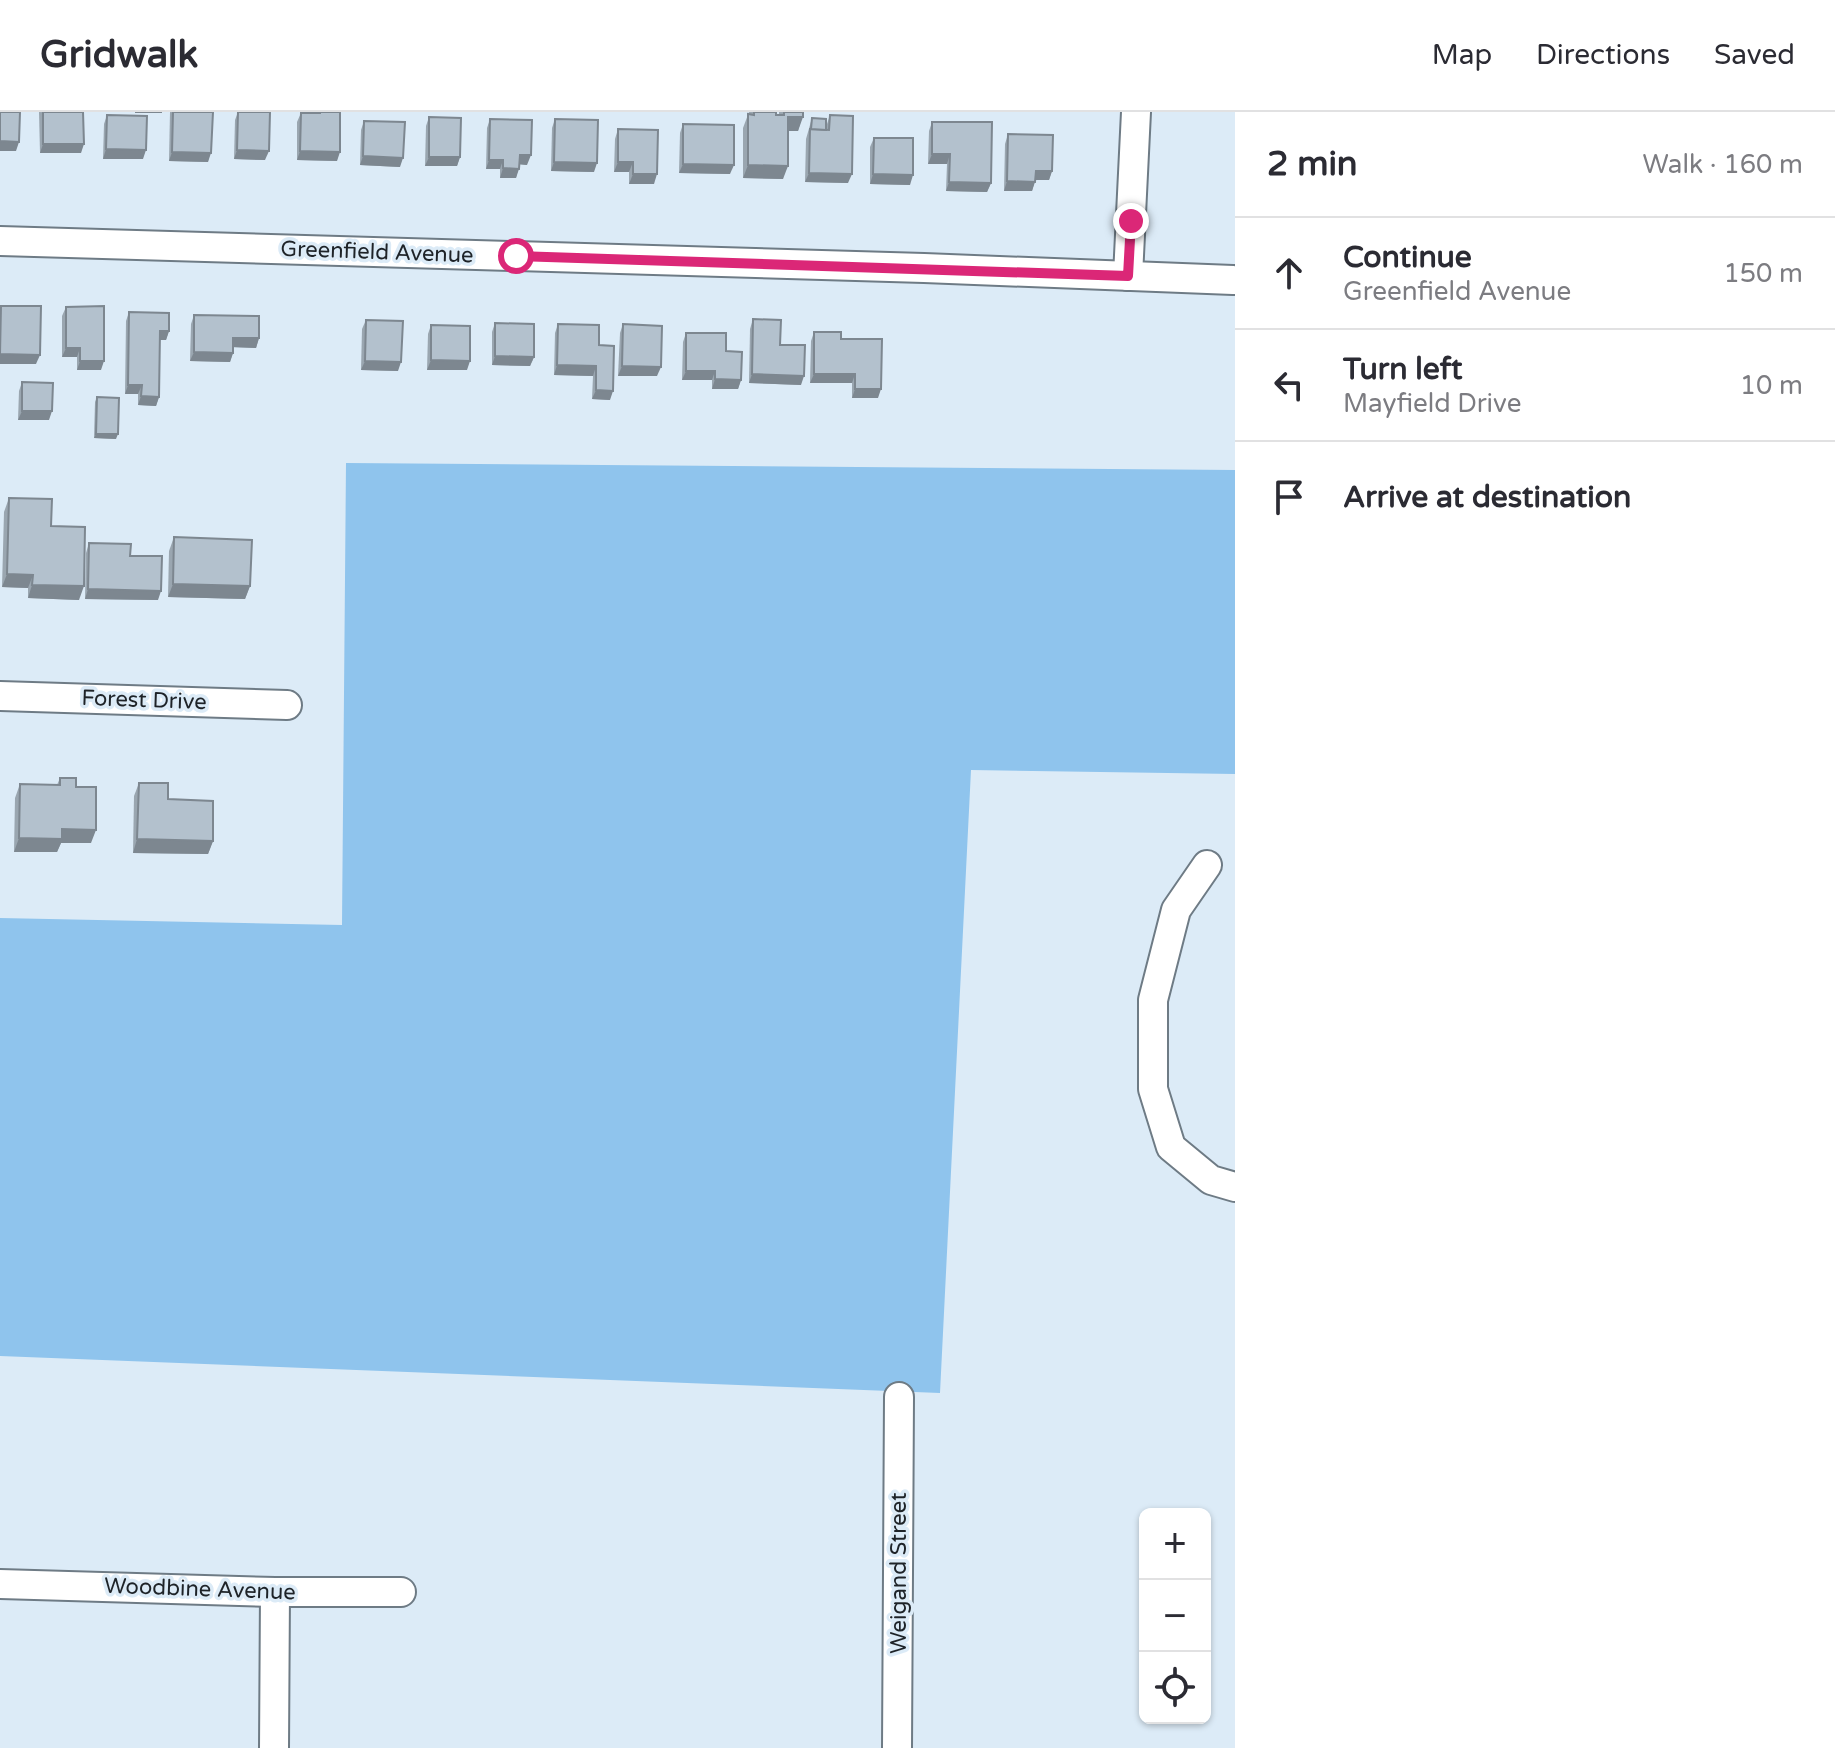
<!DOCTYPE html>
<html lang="en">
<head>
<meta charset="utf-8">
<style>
	:root { --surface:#fff; --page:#f7f7f7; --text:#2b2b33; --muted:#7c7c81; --line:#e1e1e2 }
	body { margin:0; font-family:"Varela Round",sans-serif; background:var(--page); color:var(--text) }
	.controls { position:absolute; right:24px; bottom:24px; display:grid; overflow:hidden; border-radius:12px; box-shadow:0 2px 6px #0004 }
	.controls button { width:72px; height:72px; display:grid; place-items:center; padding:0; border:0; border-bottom:2px solid var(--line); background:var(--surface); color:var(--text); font:40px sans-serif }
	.stop { position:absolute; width:24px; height:24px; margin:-18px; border:6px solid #db2777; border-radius:50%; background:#fff }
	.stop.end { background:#db2777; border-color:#fff; box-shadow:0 2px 8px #0008 }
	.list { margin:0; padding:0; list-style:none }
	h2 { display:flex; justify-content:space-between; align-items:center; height:104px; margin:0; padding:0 32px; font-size:34px }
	h2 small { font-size:26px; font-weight:400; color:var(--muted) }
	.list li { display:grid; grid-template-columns:52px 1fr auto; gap:24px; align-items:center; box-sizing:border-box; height:112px; padding:0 32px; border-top:2px solid var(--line) }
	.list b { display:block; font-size:30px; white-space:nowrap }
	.list p { margin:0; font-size:26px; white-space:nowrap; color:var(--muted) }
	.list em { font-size:26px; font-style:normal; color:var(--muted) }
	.icon { flex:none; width:44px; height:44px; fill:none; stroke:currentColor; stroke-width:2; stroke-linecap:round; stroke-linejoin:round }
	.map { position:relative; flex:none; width:1235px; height:1636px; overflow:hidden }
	header { display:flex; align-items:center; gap:48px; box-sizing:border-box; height:112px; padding:0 40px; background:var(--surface); border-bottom:2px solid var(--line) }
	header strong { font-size:38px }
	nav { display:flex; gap:44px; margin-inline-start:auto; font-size:28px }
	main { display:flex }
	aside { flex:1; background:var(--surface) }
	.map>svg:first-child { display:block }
	.green { fill:#8fc4ed }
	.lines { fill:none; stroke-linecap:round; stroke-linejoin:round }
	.minor-casing { stroke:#6e7b85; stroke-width:32 }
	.minor { stroke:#fff; stroke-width:28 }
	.wall { fill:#9aa6b0 }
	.shaded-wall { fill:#7d8790 }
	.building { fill:#b3c1cd; stroke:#7d8790; stroke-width:2 }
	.route { stroke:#db2777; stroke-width:10 }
	.labels { text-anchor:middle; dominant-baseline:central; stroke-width:7; stroke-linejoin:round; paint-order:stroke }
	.street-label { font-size:22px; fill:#1e2328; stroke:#dcebf7 }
</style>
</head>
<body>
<header>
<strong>Gridwalk</strong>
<nav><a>Map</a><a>Directions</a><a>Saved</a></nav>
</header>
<main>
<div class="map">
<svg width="1235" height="1636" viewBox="0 0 1235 1636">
	<rect width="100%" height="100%" fill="#dcebf7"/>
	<path class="green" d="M 346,351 L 1235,358 L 1235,662 L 971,658 L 940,1281 L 0,1244 L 0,806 L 342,813 Z"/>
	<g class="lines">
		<defs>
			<g id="minor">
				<path d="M 0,129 L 924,156 L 1233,168"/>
				<path d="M 1128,164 L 1136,0"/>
				<path d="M 0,584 L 287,593"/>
				<path d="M 1207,753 L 1176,798 L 1153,888 L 1153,977 L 1171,1035 L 1211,1068 L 1235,1075"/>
				<path d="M 0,1472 L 275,1480 L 401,1480"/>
				<path d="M 274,1636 L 275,1480"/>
				<path d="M 897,1636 L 899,1285"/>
			</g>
		</defs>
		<use href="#minor" class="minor-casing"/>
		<use href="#minor" class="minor"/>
	</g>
	<g class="wall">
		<path d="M 39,0 L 83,0 L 81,41 L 40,41 Z"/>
		<path d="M 170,0 L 213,0 L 208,50 L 169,49 Z"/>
		<path d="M 238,0 L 265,48 L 234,47 L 235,8 Z"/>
		<path d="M 317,0 L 340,0 L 337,49 L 297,48 L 297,10 L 301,1 L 316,1 Z"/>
		<path d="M 749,0 L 776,0 L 776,3 L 779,3 L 779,0 L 803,0 L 798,19 L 788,19 L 783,67 L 743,66 L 743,16 Z"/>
		<path d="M 107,3 L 143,47 L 103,47 L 104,12 Z"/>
		<path d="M 830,3 L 848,71 L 805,70 L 806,27 L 812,6 L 826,18 L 827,12 Z"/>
		<path d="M 429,5 L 460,45 L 457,54 L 425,54 L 426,14 Z"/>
		<path d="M 490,7 L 527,53 L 519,52 L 516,66 L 500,66 L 500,57 L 486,57 L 487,16 Z"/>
		<path d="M 555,7 L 594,60 L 551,59 L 552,16 Z"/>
		<path d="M 364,9 L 400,55 L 360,53 L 361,18 Z"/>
		<path d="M 932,10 L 991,71 L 987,80 L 946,79 L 947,52 L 928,52 L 929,19 Z"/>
		<path d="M 683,12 L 730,62 L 679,61 L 680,21 Z"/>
		<path d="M 618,17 L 654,72 L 629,72 L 629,60 L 614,60 L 615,27 Z"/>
		<path d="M 1008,22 L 1052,59 L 1049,68 L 1035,68 L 1032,79 L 1004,79 L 1005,32 Z"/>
		<path d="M 874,26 L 910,73 L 870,72 L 870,35 Z"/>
		<path d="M 66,195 L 101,258 L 77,258 L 77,245 L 62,245 L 62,204 Z"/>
		<path d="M 129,200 L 169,219 L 166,228 L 160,228 L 159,285 L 156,294 L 138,293 L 138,282 L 125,282 L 126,209 Z"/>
		<path d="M 194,203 L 259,226 L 256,236 L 233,235 L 233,241 L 230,250 L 190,249 L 191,212 Z"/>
		<path d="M 753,207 L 780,233 L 801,273 L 749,271 L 750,217 Z"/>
		<path d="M 366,208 L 398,259 L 361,258 L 362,217 Z"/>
		<path d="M 495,211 L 534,245 L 530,254 L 492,253 L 492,220 Z"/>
		<path d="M 558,212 L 599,233 L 610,288 L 592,287 L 593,264 L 554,263 L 555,221 Z"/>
		<path d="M 623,212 L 657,264 L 618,264 L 620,221 Z"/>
		<path d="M 431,213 L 467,258 L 427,258 L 428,222 Z"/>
		<path d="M 814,220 L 841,227 L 878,286 L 852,286 L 852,271 L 810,271 L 811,229 Z"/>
		<path d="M 686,221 L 726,239 L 741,268 L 738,277 L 712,277 L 712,268 L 682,268 L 683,230 Z"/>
		<path d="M 22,270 L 49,308 L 18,308 L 19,279 Z"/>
		<path d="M 97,285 L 116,327 L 94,326 L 95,290 Z"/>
		<path d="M 9,386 L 51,414 L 79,488 L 28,486 L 28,476 L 2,475 L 4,400 Z"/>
		<path d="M 174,425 L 250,474 L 245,487 L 168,485 L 169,439 Z"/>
		<path d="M 89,431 L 130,444 L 158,488 L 85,487 L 86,441 Z"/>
		<path d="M 60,666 L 76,675 L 91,731 L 61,731 L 57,740 L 14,740 L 15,686 L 20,672 L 57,673 Z"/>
		<path d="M 139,671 L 168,687 L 213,729 L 208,742 L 133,741 L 134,684 Z"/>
	</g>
	<g class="shaded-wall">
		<rect x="135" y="0" width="27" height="1"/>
		<path d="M 788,5 L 803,5 L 798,19 L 784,19 Z"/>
		<path d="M 0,29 L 19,30 L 16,39 L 0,39 Z"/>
		<path d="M 43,32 L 84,32 L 81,41 L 40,41 Z"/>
		<path d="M 106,37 L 146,38 L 143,47 L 103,47 Z"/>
		<path d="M 237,38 L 269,39 L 265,48 L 234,47 Z"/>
		<path d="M 300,39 L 340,40 L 337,49 L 297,48 Z"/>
		<path d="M 172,40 L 211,41 L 208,50 L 169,49 Z"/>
		<path d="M 932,42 L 950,42 L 947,52 L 928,52 Z"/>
		<path d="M 520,43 L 531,43 L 527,53 L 516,52 Z"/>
		<path d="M 363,44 L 403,46 L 400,55 L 360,53 Z"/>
		<path d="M 429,45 L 460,45 L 457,54 L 425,54 Z"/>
		<path d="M 489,48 L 503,48 L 500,57 L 486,57 Z"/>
		<path d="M 554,50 L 597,51 L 594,60 L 551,59 Z"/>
		<path d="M 618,50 L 633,50 L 629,60 L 614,60 Z"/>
		<path d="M 683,52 L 734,53 L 730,62 L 679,61 Z"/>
		<path d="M 748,53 L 788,54 L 783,67 L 743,66 Z"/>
		<path d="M 503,56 L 519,57 L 516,66 L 500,66 Z"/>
		<path d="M 1036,59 L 1052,59 L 1049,68 L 1032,68 Z"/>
		<path d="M 809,61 L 852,62 L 848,71 L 805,70 Z"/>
		<path d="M 633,62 L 657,62 L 654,72 L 629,72 Z"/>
		<path d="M 873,62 L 913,63 L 910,73 L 870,72 Z"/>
		<path d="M 1007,69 L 1035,70 L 1032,79 L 1004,79 Z"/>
		<path d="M 949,70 L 991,71 L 987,80 L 946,79 Z"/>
		<path d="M 160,219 L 169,219 L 166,228 L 157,228 Z"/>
		<path d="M 233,226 L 259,226 L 256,236 L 230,235 Z"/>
		<path d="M 66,236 L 80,236 L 77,245 L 62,245 Z"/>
		<path d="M 194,240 L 233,241 L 230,250 L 190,249 Z"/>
		<path d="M 0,242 L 40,243 L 36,252 L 0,252 Z"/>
		<path d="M 495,244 L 534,245 L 530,254 L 492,253 Z"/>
		<path d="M 431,248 L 470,249 L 467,258 L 427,258 Z"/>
		<path d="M 80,249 L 104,249 L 101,258 L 77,258 Z"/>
		<path d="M 365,249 L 401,250 L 398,259 L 361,258 Z"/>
		<path d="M 557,253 L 596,254 L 593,264 L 554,263 Z"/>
		<path d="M 622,254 L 661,255 L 657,264 L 618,264 Z"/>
		<path d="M 686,259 L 715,259 L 712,268 L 682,268 Z"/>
		<path d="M 752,262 L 804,264 L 801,273 L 749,271 Z"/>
		<path d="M 814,262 L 855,262 L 852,271 L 810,271 Z"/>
		<path d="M 715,267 L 741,268 L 738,277 L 712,277 Z"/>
		<path d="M 128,273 L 142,273 L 138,282 L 125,282 Z"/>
		<path d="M 855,277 L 881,277 L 878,286 L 852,286 Z"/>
		<path d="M 596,278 L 613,279 L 610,288 L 592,287 Z"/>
		<path d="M 141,284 L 159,285 L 156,294 L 138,293 Z"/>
		<path d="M 22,299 L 52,299 L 49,308 L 18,308 Z"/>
		<path d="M 96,322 L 118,322 L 116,327 L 94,326 Z"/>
		<path d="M 7,462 L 33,463 L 28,476 L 2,475 Z"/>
		<path d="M 173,472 L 250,474 L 245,487 L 168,485 Z"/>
		<path d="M 32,473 L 84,474 L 79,488 L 28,486 Z"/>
		<path d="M 88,477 L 161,479 L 158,488 L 85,487 Z"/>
		<path d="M 62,717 L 96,718 L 91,731 L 61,731 L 57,740 L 14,740 L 19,726 Z"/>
		<path d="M 137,727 L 213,729 L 208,742 L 133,741 Z"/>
	</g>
	<g class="building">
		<path d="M 0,0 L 20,0 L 19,30 L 0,29 Z"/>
		<path d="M 43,0 L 83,0 L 84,32 L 43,32 Z"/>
		<path d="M 173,0 L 213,0 L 211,41 L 172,40 Z"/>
		<path d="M 238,0 L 270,0 L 269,39 L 237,38 Z"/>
		<path d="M 320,0 L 340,0 L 340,40 L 300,39 L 301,1 L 320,1 Z"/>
		<path d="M 754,0 L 776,0 L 776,3 L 784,3 L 784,0 L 803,0 L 803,5 L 788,5 L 788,54 L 748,53 L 748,2 L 754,3 Z"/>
		<path d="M 107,3 L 147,4 L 146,38 L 106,37 Z"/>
		<path d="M 830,3 L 853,4 L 852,62 L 809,61 L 810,17 L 829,18 Z"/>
		<path d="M 429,5 L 461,6 L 460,45 L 429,45 Z"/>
		<path d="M 812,6 L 826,7 L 826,18 L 811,17 Z"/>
		<path d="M 490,7 L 532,8 L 531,43 L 520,43 L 519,57 L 503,56 L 503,48 L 489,48 Z"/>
		<path d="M 555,7 L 598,8 L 597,51 L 554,50 Z"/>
		<path d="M 364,9 L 405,10 L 403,46 L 363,44 Z"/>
		<path d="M 932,10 L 992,10 L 991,71 L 949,70 L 950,42 L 932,42 Z"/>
		<path d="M 683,12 L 734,13 L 734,53 L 683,52 Z"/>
		<path d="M 618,17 L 658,18 L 657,62 L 633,62 L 633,50 L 618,50 Z"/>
		<path d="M 1008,22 L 1053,23 L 1052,59 L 1036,59 L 1035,70 L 1007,69 Z"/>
		<path d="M 874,26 L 913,26 L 913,63 L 873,62 Z"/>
		<path d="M 1,194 L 41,194 L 40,243 L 0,242 Z"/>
		<path d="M 104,194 L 104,249 L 80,249 L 80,236 L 66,236 L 66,195 Z"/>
		<path d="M 129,200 L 169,201 L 169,219 L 160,219 L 159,285 L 141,284 L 142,273 L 128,273 Z"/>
		<path d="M 194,203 L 259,204 L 259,226 L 233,226 L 233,241 L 194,240 Z"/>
		<path d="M 753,207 L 781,208 L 780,233 L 805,233 L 804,264 L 752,262 Z"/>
		<path d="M 366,208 L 403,209 L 401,250 L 365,249 Z"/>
		<path d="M 495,211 L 534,212 L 534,245 L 495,244 Z"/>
		<path d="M 558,212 L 599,213 L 599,233 L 614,234 L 613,279 L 596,278 L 596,254 L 557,253 Z"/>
		<path d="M 623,212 L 662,214 L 661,255 L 622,254 Z"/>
		<path d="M 431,213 L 470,214 L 470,249 L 431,248 Z"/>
		<path d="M 814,220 L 841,220 L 841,227 L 882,227 L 881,277 L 855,277 L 855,262 L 814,262 Z"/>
		<path d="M 686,221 L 726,221 L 726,239 L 742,240 L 741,268 L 715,267 L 715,259 L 686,259 Z"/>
		<path d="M 22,270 L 53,271 L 52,299 L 22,299 Z"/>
		<path d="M 97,285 L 119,286 L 118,322 L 96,322 Z"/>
		<path d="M 9,386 L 52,387 L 51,414 L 85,415 L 84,474 L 32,473 L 33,463 L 7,462 Z"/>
		<path d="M 174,425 L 252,428 L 250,474 L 173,472 Z"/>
		<path d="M 89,431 L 131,432 L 130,444 L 162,444 L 161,479 L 88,477 Z"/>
		<path d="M 60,666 L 76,666 L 76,675 L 96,675 L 96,718 L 62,717 L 62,727 L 19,726 L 20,672 L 60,673 Z"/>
		<path d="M 139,671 L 168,671 L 168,687 L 213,689 L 213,729 L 137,727 Z"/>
	</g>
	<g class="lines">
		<path class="route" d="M 516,144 L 1128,164 L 1131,109"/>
	</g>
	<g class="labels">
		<g class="street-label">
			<text transform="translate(377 140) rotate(2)">Greenfield Avenue</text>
			<text transform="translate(144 588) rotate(2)">Forest Drive</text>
			<text transform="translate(899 1461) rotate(-90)">Weigand Street</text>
			<text transform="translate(200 1477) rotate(2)">Woodbine Avenue</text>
		</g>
	</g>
</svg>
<div class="controls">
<button>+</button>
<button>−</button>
<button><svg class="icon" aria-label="locate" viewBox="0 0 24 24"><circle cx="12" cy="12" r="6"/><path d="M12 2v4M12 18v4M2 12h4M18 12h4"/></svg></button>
</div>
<div class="stop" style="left:516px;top:144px"></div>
<div class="stop end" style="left:1131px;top:109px"></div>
</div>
<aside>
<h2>2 min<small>Walk · 160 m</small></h2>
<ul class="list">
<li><svg class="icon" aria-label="ahead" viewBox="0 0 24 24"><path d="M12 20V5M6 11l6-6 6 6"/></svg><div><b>Continue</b><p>Greenfield Avenue</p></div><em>150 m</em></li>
<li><svg class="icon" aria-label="left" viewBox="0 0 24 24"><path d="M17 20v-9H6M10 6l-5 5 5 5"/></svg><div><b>Turn left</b><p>Mayfield Drive</p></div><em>10 m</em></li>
<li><svg class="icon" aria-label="arrive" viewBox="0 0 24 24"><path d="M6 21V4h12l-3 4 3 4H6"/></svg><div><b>Arrive at destination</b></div></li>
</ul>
</aside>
</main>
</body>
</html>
